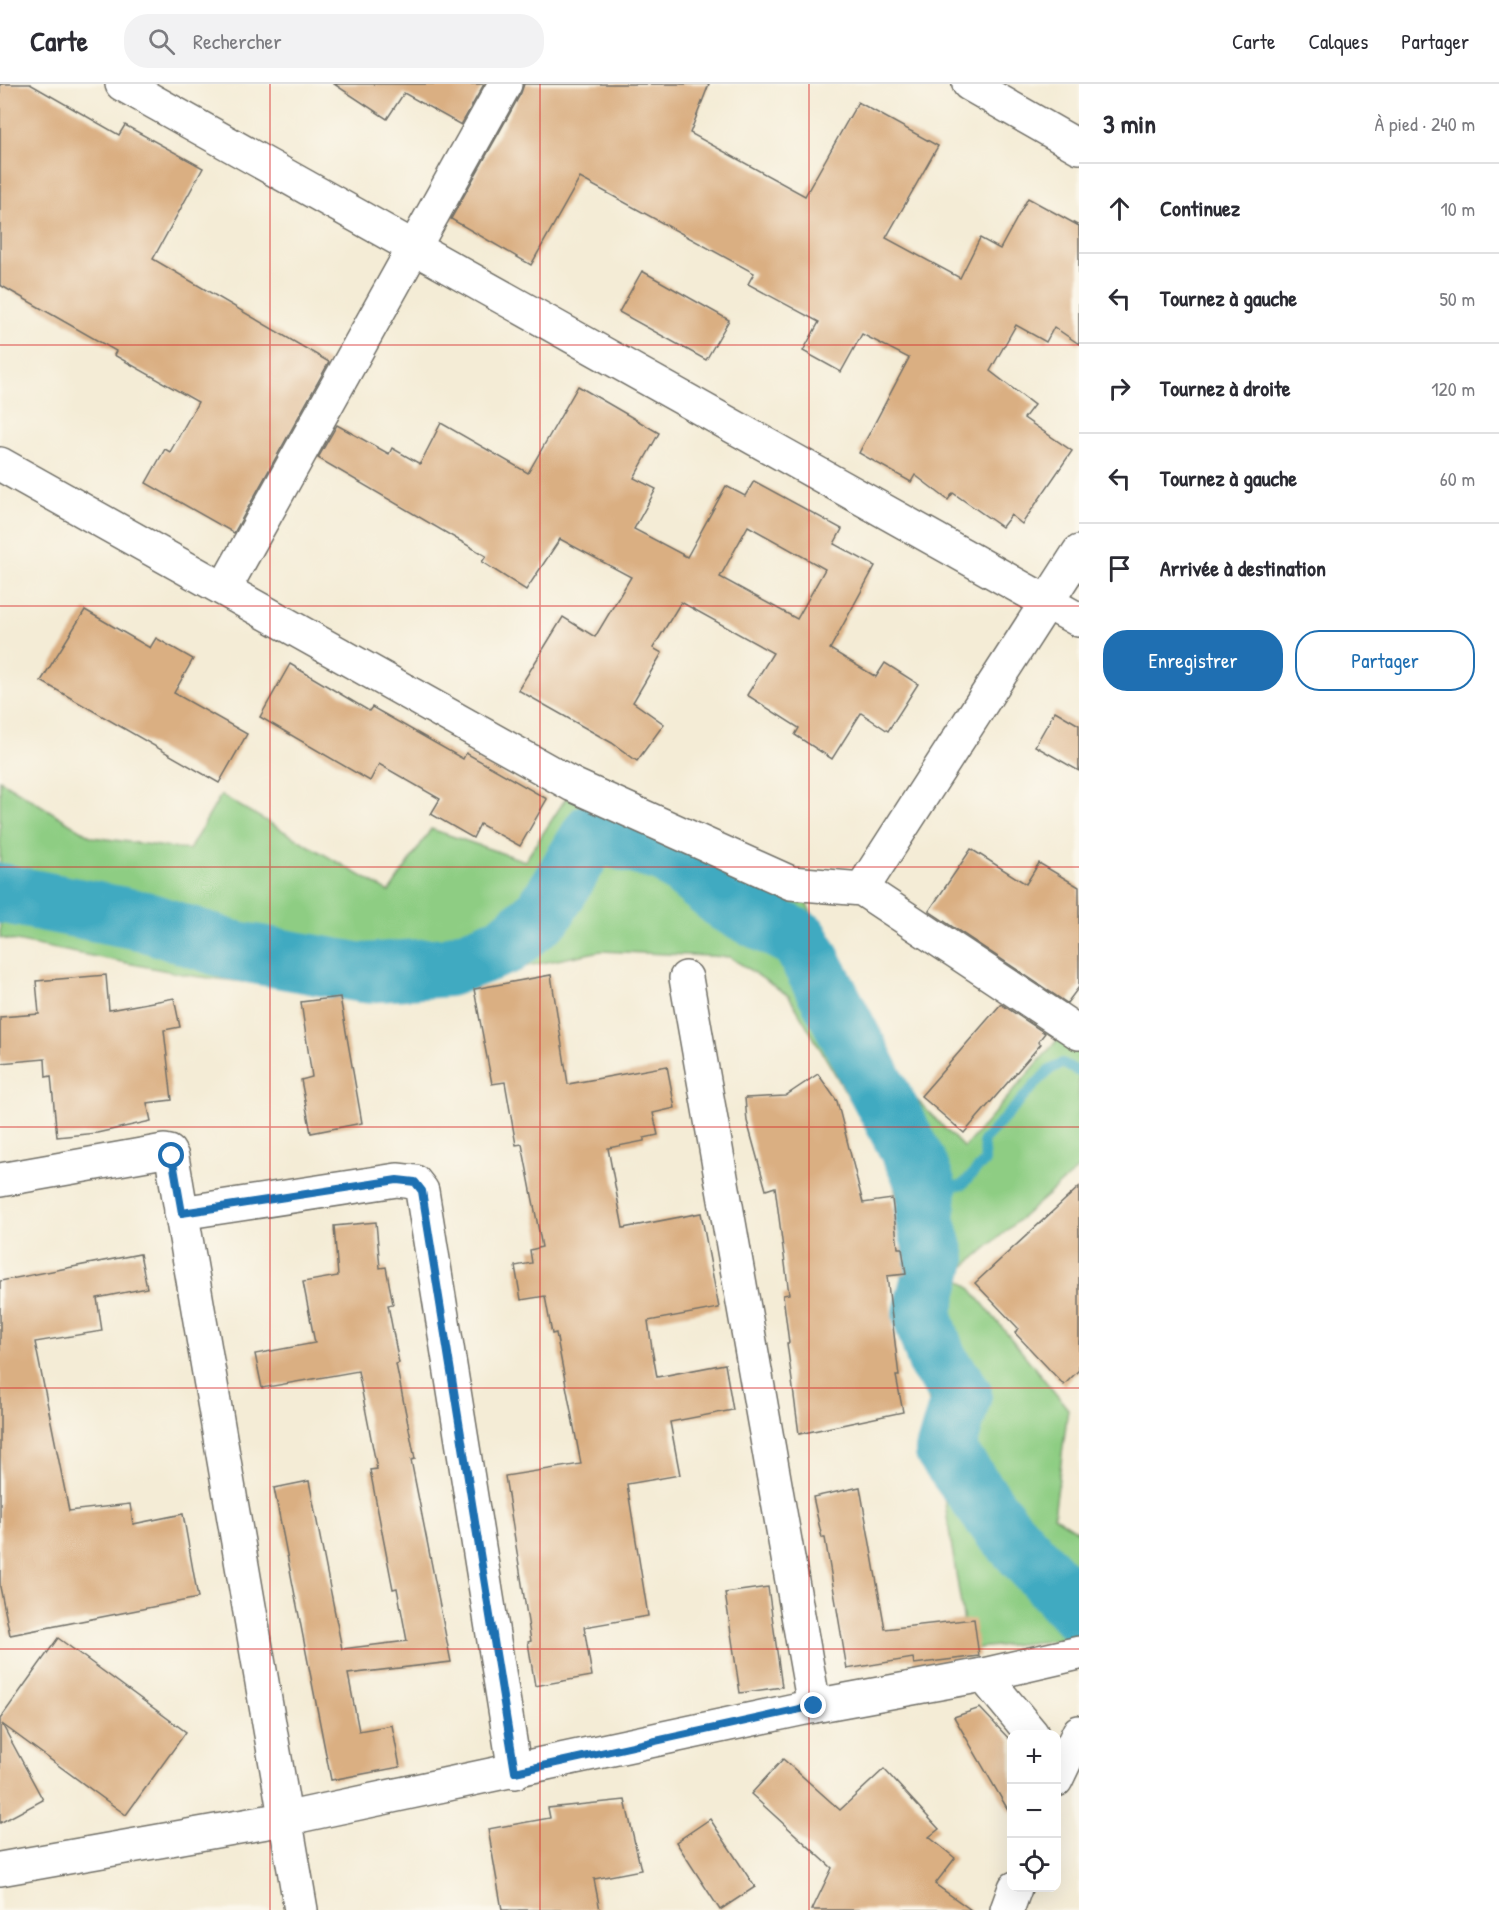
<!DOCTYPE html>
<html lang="fr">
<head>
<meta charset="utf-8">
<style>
	:root { --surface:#fff; --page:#f2f2f3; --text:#2b2b33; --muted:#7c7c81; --line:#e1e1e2; --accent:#1f6fb2 }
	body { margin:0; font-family:"Patrick Hand",sans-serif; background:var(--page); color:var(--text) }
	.controls { position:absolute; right:18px; bottom:18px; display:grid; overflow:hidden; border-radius:12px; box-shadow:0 6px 24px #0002 }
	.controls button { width:54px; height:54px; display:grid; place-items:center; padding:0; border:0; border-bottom:2px solid var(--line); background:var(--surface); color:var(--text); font:30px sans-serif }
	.stop { position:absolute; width:18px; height:18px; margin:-14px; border:4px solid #1f6fb2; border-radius:50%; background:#fff }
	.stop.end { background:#1f6fb2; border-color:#fff; box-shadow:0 2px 6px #0008 }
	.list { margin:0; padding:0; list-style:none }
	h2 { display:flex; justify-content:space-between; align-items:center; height:78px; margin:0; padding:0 24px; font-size:26px }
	h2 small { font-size:20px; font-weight:400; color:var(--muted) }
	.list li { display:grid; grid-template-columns:39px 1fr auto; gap:18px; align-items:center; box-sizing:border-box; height:90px; padding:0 24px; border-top:2px solid var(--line) }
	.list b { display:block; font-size:22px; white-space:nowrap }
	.list em { font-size:20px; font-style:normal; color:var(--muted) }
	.actions { display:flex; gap:12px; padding:18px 24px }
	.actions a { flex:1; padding:14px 0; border:2px solid var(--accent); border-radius:24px; text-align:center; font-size:21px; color:var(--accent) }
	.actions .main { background:var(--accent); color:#fff }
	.icon { flex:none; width:33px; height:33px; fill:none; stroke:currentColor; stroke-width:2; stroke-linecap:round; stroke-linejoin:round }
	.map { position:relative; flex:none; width:1079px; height:1826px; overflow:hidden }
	header { display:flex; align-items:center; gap:36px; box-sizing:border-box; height:84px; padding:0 30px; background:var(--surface); border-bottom:2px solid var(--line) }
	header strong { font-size:28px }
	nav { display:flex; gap:33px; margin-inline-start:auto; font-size:21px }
	.search { width:420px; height:54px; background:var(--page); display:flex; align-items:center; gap:15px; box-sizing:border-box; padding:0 21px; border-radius:24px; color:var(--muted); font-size:22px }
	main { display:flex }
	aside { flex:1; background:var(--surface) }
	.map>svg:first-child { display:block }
	.green { fill:#8ecd83; stroke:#5c7c57; stroke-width:1.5 }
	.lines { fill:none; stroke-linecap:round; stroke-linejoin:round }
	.stream { stroke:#41aac1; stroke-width:10 }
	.river { stroke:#41aac1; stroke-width:60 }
	.building { fill:#daaf82; fill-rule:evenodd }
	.minor-casing { stroke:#716f67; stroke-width:36 }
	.minor { stroke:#fff; stroke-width:33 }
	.route { stroke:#1f6fb2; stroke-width:8 }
	.grid { fill:none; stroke:#d62828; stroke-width:1.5; stroke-opacity:0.55 }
</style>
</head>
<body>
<header>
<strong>Carte</strong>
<div class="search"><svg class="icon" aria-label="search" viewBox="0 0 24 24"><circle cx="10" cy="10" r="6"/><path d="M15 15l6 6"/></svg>Rechercher</div>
<nav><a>Carte</a><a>Calques</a><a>Partager</a></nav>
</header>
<main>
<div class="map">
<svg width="1079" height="1826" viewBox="0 0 1079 1826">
	<rect width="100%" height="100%" fill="#fbf7ec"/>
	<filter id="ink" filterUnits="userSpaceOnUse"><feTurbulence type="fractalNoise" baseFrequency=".0167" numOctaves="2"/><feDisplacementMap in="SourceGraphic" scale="12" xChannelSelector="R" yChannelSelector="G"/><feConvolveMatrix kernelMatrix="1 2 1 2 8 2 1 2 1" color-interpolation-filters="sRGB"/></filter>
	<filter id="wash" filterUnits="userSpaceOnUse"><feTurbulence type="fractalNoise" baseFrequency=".008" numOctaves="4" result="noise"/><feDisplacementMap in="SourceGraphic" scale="24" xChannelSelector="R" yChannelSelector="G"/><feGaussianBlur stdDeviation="1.35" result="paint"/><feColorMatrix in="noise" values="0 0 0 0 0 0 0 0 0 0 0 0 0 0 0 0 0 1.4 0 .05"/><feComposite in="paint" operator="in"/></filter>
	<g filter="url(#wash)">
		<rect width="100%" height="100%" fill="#f4ecd6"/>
		<path class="green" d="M 0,696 L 92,753 L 189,766 L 221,711 L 389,808 L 431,745 L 525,777 L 570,708 L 805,817 L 914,1013 L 964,1064 L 1058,955 L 1079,965 L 1079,1084 L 955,1191 L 971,1205 L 1068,1325 L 1054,1432 L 1079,1448 L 1079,1554 L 968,1565 L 892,1086 L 789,912 L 730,873 L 601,867 L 376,913 L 193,892 L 0,854 Z"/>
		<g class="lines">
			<path class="stream" d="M 927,1105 L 962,1101 L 985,1077 L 983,1057 L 1048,987 L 1062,979 L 1079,988"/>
			<path class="river" d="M 0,809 L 144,837 L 231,866 L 363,889 L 448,883 L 506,861 L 544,829 L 593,748 L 668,770 L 729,820 L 800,856 L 918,1082 L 927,1105 L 925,1135 L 936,1175 L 922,1230 L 937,1276 L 962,1310 L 945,1367 L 1002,1444 L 1079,1528"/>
		</g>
		<g id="blocks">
			<g class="building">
				<path d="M 0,0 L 30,0 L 119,51 L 125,41 L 203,84 L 153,175 L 329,278 L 234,449 L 146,399 L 165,365 L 170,368 L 198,318 L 114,271 L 116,267 L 0,201 Z"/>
				<path d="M 334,0 L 484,0 L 461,41 L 404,9 L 387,35 Z"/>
				<path d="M 524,0 L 709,0 L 690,49 L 805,112 L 858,18 L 938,62 L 886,154 L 960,194 L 980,154 L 1000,165 L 1028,114 L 1079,142 L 1079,260 L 1054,243 L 1046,258 L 1016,241 L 990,287 L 1034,321 L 1024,334 L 1072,367 L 1022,440 L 1011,431 L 1002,443 L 953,409 L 948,416 L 915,391 L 911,398 L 859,369 L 909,274 L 862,250 L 841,288 L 803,267 L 819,238 L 748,200 L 754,189 L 580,94 L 531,181 L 451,135 L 521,9 Z"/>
				<path d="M 642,187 L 729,236 L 706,276 L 619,228 Z"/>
				<path d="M 578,302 L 659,349 L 634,394 L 656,405 L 634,445 L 687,473 L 726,402 L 745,412 L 754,397 L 842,445 L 834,460 L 875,482 L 830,565 L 876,593 L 885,579 L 918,600 L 888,647 L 861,629 L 832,675 L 795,651 L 799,644 L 747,611 L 773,569 L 681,518 L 653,564 L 662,569 L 633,618 L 664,640 L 637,677 L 612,659 L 518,606 L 563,533 L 595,553 L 631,493 L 560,455 L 526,506 L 482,478 L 486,472 L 318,374 L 337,341 L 389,370 L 392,364 L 420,380 L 441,339 L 528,389 ZM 748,442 L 825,485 L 797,535 L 720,493 Z"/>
				<path d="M 85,526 L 150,564 L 156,554 L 193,575 L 174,609 L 247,650 L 219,699 L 41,597 Z"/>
				<path d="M 290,580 L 369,627 L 372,623 L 463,675 L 466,669 L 547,715 L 520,762 L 480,740 L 473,754 L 431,730 L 440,715 L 379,680 L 370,697 L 260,633 Z"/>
				<path d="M 1055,627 L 1079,641 L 1079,687 L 1035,662 Z"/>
				<path d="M 971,765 L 1026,800 L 1039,779 L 1079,803 L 1079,903 L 1067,919 L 929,827 Z"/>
				<path d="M 106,891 L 109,926 L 174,914 L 180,943 L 164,946 L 172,1016 L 147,1019 L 151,1037 L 97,1049 L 57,1053 L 51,992 L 46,993 L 45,975 L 0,979 L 0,933 L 39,930 L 36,897 Z"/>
				<path d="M 551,891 L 568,1000 L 667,982 L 675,1024 L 653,1029 L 658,1051 L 644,1054 L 644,1057 L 608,1064 L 623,1144 L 701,1129 L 719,1224 L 648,1237 L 652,1265 L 657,1293 L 725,1280 L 733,1326 L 670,1338 L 680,1391 L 627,1400 L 648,1532 L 584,1543 L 592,1592 L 535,1602 L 528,1558 L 531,1557 L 505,1392 L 581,1380 L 556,1249 L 552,1250 L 545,1212 L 521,1216 L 515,1182 L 532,1179 L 530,1166 L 542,1163 L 522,1060 L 516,1061 L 505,998 L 492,1000 L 474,905 Z"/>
				<path d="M 340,913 L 362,1039 L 311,1049 L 301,996 L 312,993 L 301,918 Z"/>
				<path d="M 1001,920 L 1045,949 L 1038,958 L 1041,960 L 964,1049 L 921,1012 Z"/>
				<path d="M 818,990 L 837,1017 L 863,1119 L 892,1115 L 898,1164 L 902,1164 L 906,1190 L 887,1192 L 899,1292 L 896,1292 L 903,1328 L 799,1350 L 787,1259 L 789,1259 L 783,1211 L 789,1210 L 775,1103 L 766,1106 L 747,1037 L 745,1014 L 785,1012 Z"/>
				<path d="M 1079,1103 L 1079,1286 L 1064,1301 L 1015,1249 L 1018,1244 L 975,1199 Z"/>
				<path d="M 376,1138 L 380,1184 L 386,1183 L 393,1220 L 388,1221 L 399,1279 L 396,1280 L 415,1375 L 411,1376 L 451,1578 L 348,1590 L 359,1647 L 392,1641 L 400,1683 L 331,1696 L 274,1404 L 309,1397 L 342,1565 L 407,1557 L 397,1504 L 393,1505 L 370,1386 L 377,1385 L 358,1287 L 262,1304 L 255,1270 L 315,1259 L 303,1198 L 338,1192 L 334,1142 Z"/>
				<path d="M 140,1170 L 147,1204 L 97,1214 L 102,1247 L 35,1258 L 69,1427 L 130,1420 L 133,1440 L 183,1430 L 198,1514 L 10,1551 L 0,1503 L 0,1197 Z"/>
				<path d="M 860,1403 L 885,1545 L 974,1535 L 979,1572 L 914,1580 L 913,1574 L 847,1585 L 825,1454 L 822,1454 L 813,1413 Z"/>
				<path d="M 768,1503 L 782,1603 L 740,1609 L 725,1509 Z"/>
				<path d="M 58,1554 L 186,1648 L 126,1731 L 2,1640 L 43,1716 L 0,1739 L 0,1635 Z"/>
				<path d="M 980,1624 L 1011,1657 L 1011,1731 L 954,1633 Z"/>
				<path d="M 783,1675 L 840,1726 L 884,1685 L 939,1745 L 929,1753 L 955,1774 L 935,1800 L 971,1826 L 812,1826 L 832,1784 L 751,1710 Z"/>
				<path d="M 625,1716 L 641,1786 L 594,1795 L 600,1826 L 502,1826 L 488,1745 L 550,1734 L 548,1724 Z"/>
				<path d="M 710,1735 L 755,1803 L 720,1826 L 676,1758 Z"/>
			</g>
		</g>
	</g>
	<g filter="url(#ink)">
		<use href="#blocks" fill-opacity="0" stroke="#716f67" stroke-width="1.5"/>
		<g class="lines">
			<defs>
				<g id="minor">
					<path d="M 122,0 L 1079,536"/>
					<path d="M 969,0 L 1079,63"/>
					<path d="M 0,380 L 573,701 L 791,799 L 862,805 L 1079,949"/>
					<path d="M 224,505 L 505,0"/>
					<path d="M 862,805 L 1079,468"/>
					<path d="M 686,894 L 814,1622"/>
					<path d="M 0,1096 L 164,1067 L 169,1068 L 172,1073 L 301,1826"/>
					<path d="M 181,1129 L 397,1096 L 415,1098 L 422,1107 L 515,1688"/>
					<path d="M 983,1591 L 1032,1650"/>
					<path d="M 1056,1696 L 1079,1648"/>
					<path d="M 0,1785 L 284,1735 L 814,1622 L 983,1591 L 1079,1569"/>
					<path d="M 1007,1826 L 1015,1804"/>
				</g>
			</defs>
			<use href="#minor" class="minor-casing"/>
			<use href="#minor" class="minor"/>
		</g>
	</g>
	<g class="lines" filter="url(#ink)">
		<path class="route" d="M 172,1072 L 182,1129 L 397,1096 L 415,1098 L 422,1107 L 515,1688 L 814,1622"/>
	</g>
	<path class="grid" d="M 270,0 L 270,1826M 540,0 L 540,1826M 809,0 L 809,1826M 0,261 L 1079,261M 0,522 L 1079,522M 0,783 L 1079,783M 0,1043 L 1079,1043M 0,1304 L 1079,1304M 0,1565 L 1079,1565"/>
</svg>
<div class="controls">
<button>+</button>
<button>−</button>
<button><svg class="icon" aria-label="locate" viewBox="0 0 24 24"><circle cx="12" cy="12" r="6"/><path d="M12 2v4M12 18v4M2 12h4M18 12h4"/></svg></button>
</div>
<div class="stop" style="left:172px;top:1072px"></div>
<div class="stop end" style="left:814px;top:1622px"></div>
</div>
<aside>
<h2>3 min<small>À pied · 240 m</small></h2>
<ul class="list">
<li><svg class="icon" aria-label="ahead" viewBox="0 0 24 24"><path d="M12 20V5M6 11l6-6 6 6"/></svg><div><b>Continuez</b></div><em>10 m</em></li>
<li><svg class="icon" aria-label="left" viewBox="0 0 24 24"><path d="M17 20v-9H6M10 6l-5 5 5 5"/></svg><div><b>Tournez à gauche</b></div><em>50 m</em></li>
<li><svg class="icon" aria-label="right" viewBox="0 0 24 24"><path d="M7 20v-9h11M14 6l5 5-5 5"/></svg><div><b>Tournez à droite</b></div><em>120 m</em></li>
<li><svg class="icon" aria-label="left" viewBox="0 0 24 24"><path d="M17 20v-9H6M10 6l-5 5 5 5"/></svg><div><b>Tournez à gauche</b></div><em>60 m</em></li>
<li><svg class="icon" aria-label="arrive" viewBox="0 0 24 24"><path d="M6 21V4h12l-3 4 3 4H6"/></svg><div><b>Arrivée à destination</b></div></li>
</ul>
<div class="actions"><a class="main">Enregistrer</a><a>Partager</a></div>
</aside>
</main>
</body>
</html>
